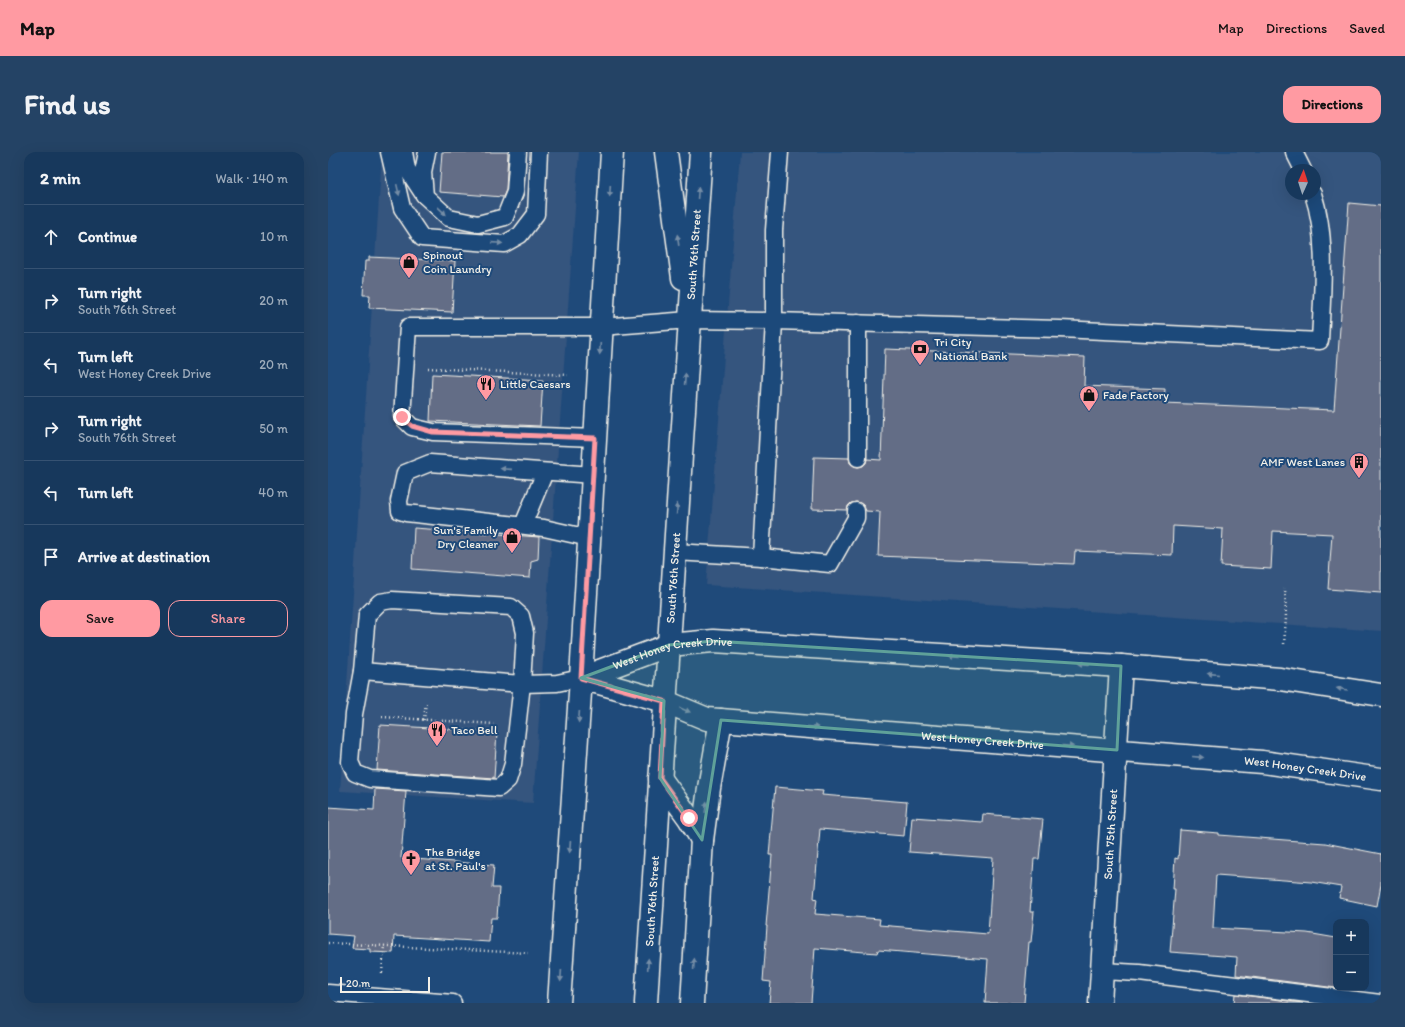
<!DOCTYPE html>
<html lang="en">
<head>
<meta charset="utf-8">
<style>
	:root { --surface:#17385c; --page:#244365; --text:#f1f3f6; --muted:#9eacbb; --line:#365272; --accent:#ff9aa2 }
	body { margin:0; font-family:Itim,sans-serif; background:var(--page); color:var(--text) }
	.controls { position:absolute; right:12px; bottom:12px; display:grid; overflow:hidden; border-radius:8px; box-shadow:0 4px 16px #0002 }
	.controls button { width:36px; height:36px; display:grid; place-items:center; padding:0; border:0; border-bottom:1px solid var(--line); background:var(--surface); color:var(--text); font:20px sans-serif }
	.compass { position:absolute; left:957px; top:12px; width:36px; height:36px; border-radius:50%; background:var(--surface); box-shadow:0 4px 16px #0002; rotate:3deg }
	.scale { position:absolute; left:12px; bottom:10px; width:90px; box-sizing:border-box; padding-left:4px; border:2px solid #f4f1e8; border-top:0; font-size:11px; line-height:14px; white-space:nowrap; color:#f4f1e8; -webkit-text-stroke:3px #1f4a7a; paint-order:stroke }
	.stop { position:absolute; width:12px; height:12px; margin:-9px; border:3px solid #ff9aa2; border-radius:50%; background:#fff }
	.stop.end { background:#ff9aa2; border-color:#fff; box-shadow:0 1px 4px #0008 }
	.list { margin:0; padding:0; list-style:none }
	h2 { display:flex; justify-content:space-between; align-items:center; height:52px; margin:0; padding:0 16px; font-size:17px }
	h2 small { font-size:13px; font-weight:400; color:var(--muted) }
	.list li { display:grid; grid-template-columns:26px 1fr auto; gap:12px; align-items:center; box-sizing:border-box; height:64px; padding:0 16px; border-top:1px solid var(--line) }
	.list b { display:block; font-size:15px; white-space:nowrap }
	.list p { margin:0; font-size:13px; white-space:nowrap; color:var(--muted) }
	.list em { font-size:13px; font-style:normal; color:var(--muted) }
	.actions { display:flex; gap:8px; padding:12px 16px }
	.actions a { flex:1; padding:9px 0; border:1px solid var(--accent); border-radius:12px; text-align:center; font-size:14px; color:var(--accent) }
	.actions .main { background:var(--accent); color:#111 }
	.icon { flex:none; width:22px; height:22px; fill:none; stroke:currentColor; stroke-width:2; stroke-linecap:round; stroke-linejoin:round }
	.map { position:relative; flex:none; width:1053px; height:851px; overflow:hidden; border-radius:12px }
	header { display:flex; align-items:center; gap:24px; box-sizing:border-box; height:56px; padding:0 20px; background:var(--accent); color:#111 }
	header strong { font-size:19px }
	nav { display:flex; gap:22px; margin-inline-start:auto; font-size:14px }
	.intro { display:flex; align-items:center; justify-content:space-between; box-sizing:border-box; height:96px; padding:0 24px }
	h1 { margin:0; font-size:28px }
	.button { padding:10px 18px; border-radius:12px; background:var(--accent); color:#111; font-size:14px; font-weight:700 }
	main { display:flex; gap:24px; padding:0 24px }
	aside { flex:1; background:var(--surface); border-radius:12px; box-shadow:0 4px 16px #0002 }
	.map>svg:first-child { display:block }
	.built { fill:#34547e; fill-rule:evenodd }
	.building { fill:#646d86; stroke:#f4f1e8 }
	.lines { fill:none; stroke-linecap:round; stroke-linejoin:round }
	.lane-casing { stroke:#f4f1e8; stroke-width:19 }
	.street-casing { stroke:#f4f1e8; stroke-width:25 }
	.secondary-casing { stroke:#f4f1e8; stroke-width:25 }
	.path { stroke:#f4f1e8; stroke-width:2.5; stroke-dasharray:1 3; stroke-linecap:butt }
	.lane { stroke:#1f4a7a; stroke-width:16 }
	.street { stroke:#1f4a7a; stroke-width:22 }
	.secondary { stroke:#1f4a7a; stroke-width:22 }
	.oneway { fill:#748da6 }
	.route { stroke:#ff9aa2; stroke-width:5 }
	.marked { fill:#5fa199; fill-opacity:0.2; stroke:#5fa199; stroke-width:3; stroke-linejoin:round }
	.labels { text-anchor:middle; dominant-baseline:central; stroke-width:4; stroke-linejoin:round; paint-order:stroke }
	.street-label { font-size:12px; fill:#f4f1e8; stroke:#1f4a7a }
	.poi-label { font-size:12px; fill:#f4f1e8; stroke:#1f4a7a; text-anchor:start }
</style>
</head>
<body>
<header>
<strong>Map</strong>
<nav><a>Map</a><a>Directions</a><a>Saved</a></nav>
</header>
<div class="intro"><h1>Find us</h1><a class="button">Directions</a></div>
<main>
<aside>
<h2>2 min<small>Walk · 140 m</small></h2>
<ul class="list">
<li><svg class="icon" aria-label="ahead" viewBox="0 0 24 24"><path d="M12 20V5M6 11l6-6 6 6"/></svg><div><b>Continue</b></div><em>10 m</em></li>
<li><svg class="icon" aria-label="right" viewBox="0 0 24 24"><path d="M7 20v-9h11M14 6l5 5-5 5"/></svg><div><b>Turn right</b><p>South 76th Street</p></div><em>20 m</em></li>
<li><svg class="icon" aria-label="left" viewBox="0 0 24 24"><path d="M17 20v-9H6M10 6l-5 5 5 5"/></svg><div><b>Turn left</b><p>West Honey Creek Drive</p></div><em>20 m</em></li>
<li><svg class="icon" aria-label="right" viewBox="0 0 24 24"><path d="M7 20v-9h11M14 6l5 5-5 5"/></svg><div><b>Turn right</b><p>South 76th Street</p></div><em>50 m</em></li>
<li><svg class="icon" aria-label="left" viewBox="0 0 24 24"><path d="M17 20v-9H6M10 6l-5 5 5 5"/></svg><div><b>Turn left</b></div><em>40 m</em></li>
<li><svg class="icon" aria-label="arrive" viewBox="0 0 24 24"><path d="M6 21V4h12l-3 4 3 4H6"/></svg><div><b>Arrive at destination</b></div></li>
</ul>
<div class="actions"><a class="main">Save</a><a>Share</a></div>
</aside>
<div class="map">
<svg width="1053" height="851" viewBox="0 0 1053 851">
	<rect width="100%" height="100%" fill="#1f4a7a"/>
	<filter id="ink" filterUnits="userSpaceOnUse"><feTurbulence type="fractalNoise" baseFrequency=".025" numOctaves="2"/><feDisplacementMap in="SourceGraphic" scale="8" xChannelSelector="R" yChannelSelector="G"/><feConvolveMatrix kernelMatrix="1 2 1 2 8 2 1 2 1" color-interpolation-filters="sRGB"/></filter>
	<g filter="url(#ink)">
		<g class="built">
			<path d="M 54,0 L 251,0 L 205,651 L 12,639 Z"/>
			<path d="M 412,0 L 1053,0 L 1053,479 L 378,433 ZM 963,18 L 987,18 L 987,42 L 963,42 Z"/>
		</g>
		<g class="building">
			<path d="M 114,0 L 180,0 L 178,38 L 175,45 L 111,40 Z"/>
			<path d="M 1021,51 L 1053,54 L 1053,441 L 1000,437 L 1004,382 L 945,379 L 943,417 L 893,414 L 895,377 L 845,374 L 844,403 L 747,399 L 746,412 L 550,404 L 552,360 L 538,359 L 536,354 L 532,351 L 528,350 L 523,351 L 520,354 L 519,358 L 484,357 L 486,305 L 521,306 L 522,311 L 526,314 L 530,315 L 535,314 L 538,311 L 539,307 L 553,308 L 557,197 L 757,205 L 756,234 L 837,237 L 836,251 L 1006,258 Z"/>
			<path d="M 41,105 L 127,109 L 124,160 L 41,156 L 42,143 L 35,143 L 37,109 L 41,109 Z"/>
			<path d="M 104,222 L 215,228 L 212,274 L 102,269 Z"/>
			<path d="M 86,376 L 211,385 L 210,407 L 203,409 L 202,426 L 84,417 Z"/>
			<path d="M 52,573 L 169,580 L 166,626 L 49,618 Z"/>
			<path d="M 447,635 L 495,639 L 494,643 L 579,650 L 576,684 L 492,677 L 486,746 L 489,747 L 487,762 L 552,767 L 551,773 L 660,782 L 665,706 L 581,700 L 584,665 L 654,670 L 655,662 L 715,667 L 711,707 L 706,707 L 702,760 L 706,760 L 703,790 L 701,790 L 696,851 L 657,851 L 660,807 L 550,798 L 549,801 L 487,796 L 483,851 L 441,851 L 443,830 L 435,829 L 439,774 L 438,774 L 444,703 L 441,703 Z"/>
			<path d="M 47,637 L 78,639 L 73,706 L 166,713 L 164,736 L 171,736 L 169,766 L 163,766 L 161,790 L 66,784 L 65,801 L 42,800 L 42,797 L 24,796 L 26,784 L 0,782 L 0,655 L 46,658 Z"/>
			<path d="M 852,678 L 891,681 L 891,683 L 997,691 L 1053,702 L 1053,732 L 1049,754 L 1011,746 L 1013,735 L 983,730 L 888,723 L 885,776 L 979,781 L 1008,786 L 1008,836 L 908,823 L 909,805 L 842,800 L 847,737 L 845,737 L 847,706 L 850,707 Z"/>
			<path d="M 907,842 L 975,851 L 906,851 Z"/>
		</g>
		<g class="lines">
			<defs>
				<g id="lane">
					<path d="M 61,0 L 74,56 L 94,86 L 176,92 L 192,83 L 208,62 L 211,0"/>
					<path d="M 76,0 L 79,17 L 96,43"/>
					<path d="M 99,0 L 95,20 L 97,44 L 121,66 L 150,72 L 177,65 L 187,40 L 190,0"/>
					<path d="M 966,0 L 975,18"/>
					<path d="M 267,286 L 105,280 L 84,275 L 74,265 L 80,175 L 273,175 L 361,168 L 446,169 L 732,177 L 992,189 C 994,143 1000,86 985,42"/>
					<path d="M 530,306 L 530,171"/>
					<path d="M 195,373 L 217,320"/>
					<path d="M 261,386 L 216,376 L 78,361 L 72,359 L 71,349 L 77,321 L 102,311 L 265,323"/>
					<path d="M 347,400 L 433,405 L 446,169 L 446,78 L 452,0"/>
					<path d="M 433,405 L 502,412 L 528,366 L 528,359"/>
					<path d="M 64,448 L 183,455 L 193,464 L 197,481 L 194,532 L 185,612 L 180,628 L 171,636 L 42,627 L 27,621 L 22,610 L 26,562 L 34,519 L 39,463 L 52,450 Z"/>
					<path d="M 34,519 L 194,532 L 229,531 L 253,526"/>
					<path d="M 774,819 L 811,821 L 1052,851"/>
					<path d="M 0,841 L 125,851"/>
				</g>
				<g id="street">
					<path id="s1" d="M 253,526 L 336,549 L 379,567 L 934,610 L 1053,627"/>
					<path id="s2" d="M 253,526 L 341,493 L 385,489 L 793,514 L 952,527 L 1053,543"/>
					<path d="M 332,626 L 361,666 L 374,688"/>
					<path d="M 364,851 L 374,688 L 381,636 L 393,568"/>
					<path id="s3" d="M 772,851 L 793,514"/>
				</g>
				<g id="secondary">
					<path d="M 338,0 L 355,126"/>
					<path d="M 231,851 L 253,526 L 284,0"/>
					<path id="s4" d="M 318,851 C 325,731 333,611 341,492 C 352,328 361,164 373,0"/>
				</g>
			</defs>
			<use href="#lane" class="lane-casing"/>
			<use href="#street" class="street-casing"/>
			<use href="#secondary" class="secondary-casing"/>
			<g class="path">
				<path d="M 100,216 L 240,223"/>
				<path d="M 956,492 L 958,466 L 957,436"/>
				<path d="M 54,565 L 166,572"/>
				<path d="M 96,568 L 98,549"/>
				<path d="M 0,791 L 200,801"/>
				<path d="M 54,821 L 56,793"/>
			</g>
			<use href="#lane" class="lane"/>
			<use href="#street" class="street"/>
			<use href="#secondary" class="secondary"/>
		</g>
		<defs><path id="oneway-solid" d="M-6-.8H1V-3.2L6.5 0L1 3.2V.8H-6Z"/></defs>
		<g class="oneway">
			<use href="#oneway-solid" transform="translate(70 38) rotate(77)"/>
			<use href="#oneway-solid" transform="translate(282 39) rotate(93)"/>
			<use href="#oneway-solid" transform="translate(370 41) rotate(-86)"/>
			<use href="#oneway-solid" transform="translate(114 59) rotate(43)"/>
			<use href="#oneway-solid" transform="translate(350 88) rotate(-98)"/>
			<use href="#oneway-solid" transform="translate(169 91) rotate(4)"/>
			<use href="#oneway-solid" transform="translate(272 197) rotate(93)"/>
			<use href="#oneway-solid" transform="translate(357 227) rotate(-86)"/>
			<use href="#oneway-solid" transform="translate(178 317) rotate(-176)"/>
			<use href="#oneway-solid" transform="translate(349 357) rotate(-86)"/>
			<use href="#oneway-solid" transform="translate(626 504) rotate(-176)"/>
			<use href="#oneway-solid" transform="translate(756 512) rotate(-176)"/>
			<use href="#oneway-solid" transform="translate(885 522) rotate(-175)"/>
			<use href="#oneway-solid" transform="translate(1014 537) rotate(-171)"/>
			<use href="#oneway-solid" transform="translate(357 558) rotate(23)"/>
			<use href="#oneway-solid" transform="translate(251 565) rotate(94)"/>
			<use href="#oneway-solid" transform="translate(485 575) rotate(4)"/>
			<use href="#oneway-solid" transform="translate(740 594) rotate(4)"/>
			<use href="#oneway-solid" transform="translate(870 605) rotate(5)"/>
			<use href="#oneway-solid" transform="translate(378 655) rotate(-82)"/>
			<use href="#oneway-solid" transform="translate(242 695) rotate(94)"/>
			<use href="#oneway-solid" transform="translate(320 812) rotate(-87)"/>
			<use href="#oneway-solid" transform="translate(366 812) rotate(-86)"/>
			<use href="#oneway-solid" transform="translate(233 824) rotate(94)"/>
		</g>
	</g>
	<g class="lines" filter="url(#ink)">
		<path class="route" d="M 74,265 L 84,274 L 105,280 L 267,286 L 253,526 L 336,549 L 332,626 L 361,666"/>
	</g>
	<path class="marked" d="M 385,489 L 793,514 L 789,598 L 393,568 L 374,688 L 332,626 L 336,549 L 253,526 L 341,493 Z"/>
	<defs>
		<symbol id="shop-pin" viewBox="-11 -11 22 30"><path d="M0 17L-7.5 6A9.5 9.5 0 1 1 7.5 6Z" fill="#ff9aa2" stroke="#1f4a7a"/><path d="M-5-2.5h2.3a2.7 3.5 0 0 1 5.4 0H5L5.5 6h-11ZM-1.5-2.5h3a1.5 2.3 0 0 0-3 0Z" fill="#111"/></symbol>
		<symbol id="bank-pin" viewBox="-11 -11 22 30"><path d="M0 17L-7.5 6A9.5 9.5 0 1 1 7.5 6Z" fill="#ff9aa2" stroke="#1f4a7a"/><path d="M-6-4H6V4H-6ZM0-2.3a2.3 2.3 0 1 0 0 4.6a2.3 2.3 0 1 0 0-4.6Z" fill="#111"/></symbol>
		<symbol id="restaurant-pin" viewBox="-11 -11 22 30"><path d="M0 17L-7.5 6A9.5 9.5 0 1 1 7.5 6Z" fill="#ff9aa2" stroke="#1f4a7a"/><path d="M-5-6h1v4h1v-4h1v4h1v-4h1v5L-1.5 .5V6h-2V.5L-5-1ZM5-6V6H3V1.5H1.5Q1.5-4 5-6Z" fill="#111"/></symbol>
		<symbol id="building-pin" viewBox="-11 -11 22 30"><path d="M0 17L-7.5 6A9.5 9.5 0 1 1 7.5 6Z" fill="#ff9aa2" stroke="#1f4a7a"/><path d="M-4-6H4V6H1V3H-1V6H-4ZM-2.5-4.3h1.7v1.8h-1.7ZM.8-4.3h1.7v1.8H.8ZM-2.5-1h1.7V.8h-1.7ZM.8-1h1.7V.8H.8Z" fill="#111"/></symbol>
		<symbol id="church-pin" viewBox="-11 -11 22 30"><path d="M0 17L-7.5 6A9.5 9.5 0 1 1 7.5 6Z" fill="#ff9aa2" stroke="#1f4a7a"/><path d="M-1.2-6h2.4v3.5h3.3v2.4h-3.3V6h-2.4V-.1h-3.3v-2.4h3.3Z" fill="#111"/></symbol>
	</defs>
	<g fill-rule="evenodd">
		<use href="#shop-pin" x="70" y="99" width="22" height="30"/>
		<use href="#bank-pin" x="581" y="186" width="22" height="30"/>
		<use href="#restaurant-pin" x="147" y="221" width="22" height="30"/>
		<use href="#shop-pin" x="750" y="232" width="22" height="30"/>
		<use href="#building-pin" x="1020" y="299" width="22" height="30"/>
		<use href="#shop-pin" x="173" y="374" width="22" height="30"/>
		<use href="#restaurant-pin" x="98" y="567" width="22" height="30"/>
		<use href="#church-pin" x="72" y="696" width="22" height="30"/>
	</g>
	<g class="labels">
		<g class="street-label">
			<text stroke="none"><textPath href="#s4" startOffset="750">South 76th Street</textPath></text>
			<text stroke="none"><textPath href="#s4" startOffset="426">South 76th Street</textPath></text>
			<text stroke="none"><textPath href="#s2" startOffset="96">West Honey Creek Drive</textPath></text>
			<text stroke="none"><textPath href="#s1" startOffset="409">West Honey Creek Drive</textPath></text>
			<text stroke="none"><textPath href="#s1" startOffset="733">West Honey Creek Drive</textPath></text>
			<text stroke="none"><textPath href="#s3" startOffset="169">South 75th Street</textPath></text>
			<text stroke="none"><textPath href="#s4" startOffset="102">South 76th Street</textPath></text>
		</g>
		<g class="poi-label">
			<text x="95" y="103">Spinout<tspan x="95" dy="14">Coin Laundry</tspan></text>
			<text x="606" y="190">Tri City<tspan x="606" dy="14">National Bank</tspan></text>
			<text x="172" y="232">Little Caesars</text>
			<text x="775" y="243">Fade Factory</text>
			<text x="1017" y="310" text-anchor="end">AMF West Lanes</text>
			<text x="170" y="378" text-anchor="end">Sun's Family<tspan x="170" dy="14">Dry Cleaner</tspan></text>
			<text x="123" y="578">Taco Bell</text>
			<text x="97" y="700">The Bridge<tspan x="97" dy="14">at St. Paul's</tspan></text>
		</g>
	</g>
</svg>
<div class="controls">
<button>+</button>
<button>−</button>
</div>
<svg class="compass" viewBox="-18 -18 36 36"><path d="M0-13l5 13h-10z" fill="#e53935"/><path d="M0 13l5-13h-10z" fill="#9eacbb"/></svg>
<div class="scale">20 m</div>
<div class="stop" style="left:361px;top:666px"></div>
<div class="stop end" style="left:74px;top:265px"></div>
</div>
</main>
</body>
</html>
